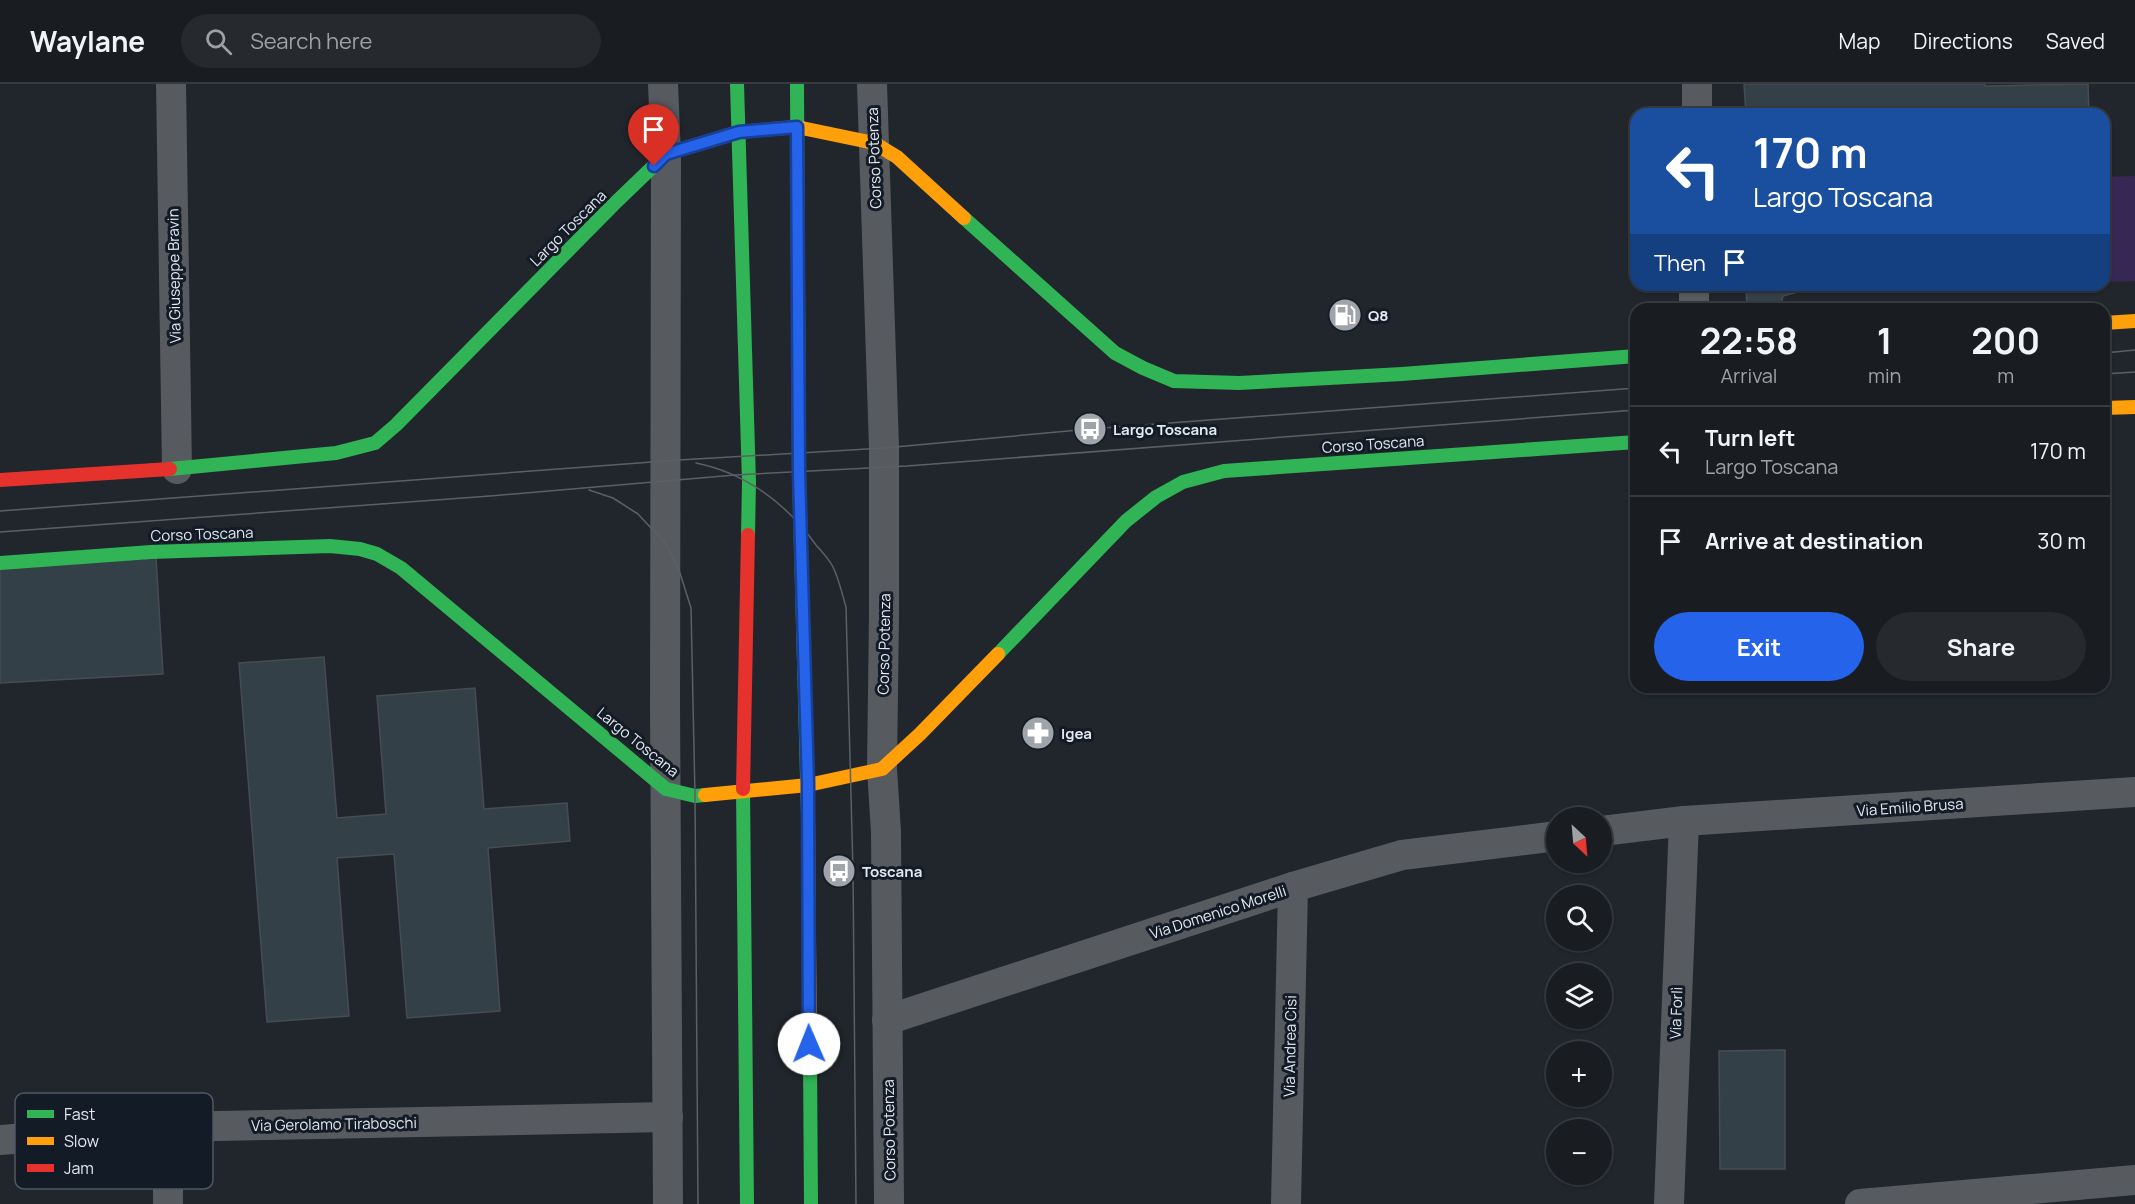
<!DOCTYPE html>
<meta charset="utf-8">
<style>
body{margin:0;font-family:Manrope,sans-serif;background:#26292e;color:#f1f3f6;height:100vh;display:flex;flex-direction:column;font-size:22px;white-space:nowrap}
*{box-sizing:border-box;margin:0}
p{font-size:20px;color:#9fa1a5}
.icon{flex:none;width:33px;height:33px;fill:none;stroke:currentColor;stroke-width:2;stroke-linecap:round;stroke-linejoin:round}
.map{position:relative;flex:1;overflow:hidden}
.details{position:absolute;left:1630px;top:219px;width:480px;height:390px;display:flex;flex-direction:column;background:#191c21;border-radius:18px;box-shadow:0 2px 4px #0004,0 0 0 2px #373a3f}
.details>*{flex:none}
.banner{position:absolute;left:1630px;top:24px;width:480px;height:183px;border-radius:18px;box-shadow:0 2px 4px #0004,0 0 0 2px #373a3f;background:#1a4fa0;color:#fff;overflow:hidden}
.needle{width:39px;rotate:154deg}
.controls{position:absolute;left:1546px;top:723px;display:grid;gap:12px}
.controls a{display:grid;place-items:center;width:66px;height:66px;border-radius:50%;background:#191c21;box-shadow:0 2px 4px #0004,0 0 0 2px #373a3f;font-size:30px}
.pin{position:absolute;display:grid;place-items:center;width:51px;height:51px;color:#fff;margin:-62px -26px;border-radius:50% 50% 50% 0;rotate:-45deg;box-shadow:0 0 6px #0007}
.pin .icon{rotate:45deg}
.me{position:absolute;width:66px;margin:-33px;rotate:359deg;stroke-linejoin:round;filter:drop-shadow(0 0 4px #0008)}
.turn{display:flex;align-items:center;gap:21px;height:126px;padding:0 24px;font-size:27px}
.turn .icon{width:78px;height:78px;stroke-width:2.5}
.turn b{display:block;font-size:42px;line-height:51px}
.then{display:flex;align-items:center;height:57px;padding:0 24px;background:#0003;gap:12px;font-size:22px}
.eta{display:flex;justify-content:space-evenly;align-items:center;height:102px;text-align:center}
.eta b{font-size:36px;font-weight:700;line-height:42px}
.action{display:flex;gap:12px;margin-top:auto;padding:12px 24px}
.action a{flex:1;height:69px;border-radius:36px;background:#2563eb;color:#fff;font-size:24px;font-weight:700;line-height:69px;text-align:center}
.action a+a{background:#26292e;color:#f1f3f6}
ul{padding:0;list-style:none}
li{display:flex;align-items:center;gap:18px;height:90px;padding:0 24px;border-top:2px solid #373a3f}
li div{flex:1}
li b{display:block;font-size:22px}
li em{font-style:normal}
header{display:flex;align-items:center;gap:36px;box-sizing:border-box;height:84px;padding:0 30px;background:#191c21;border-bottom:2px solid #373a3f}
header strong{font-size:28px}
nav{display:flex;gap:33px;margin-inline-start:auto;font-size:21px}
.search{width:420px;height:54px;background:#26292e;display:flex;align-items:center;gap:15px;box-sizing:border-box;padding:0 21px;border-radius:33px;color:#9fa1a5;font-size:22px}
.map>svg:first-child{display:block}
</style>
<header>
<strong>Waylane</strong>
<div class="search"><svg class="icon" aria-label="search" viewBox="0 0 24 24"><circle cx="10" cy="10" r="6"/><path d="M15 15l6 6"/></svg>Search here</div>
<nav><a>Map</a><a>Directions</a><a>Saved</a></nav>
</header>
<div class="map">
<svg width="2135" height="1120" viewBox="0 0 2135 1120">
<rect width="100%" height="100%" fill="#21262c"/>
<polygon fill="#362755" points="2135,92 2135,197 2105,198 2105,93"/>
<g fill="#344047" stroke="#474c51" stroke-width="1.5">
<polygon points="1744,0 1985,0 1985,2 2088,0 2089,30 1746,30"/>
<polygon points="1746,201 1806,201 1805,206 1783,212 1781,220 1747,223"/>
<polygon points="156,473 163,590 0,599 0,482"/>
<polygon points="324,573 337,734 386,730 377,612 475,604 484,725 567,719 570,757 488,764 500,927 407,934 394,770 337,774 349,932 267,938 239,579"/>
<polygon points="1785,966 1785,1085 1720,1085 1719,967"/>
</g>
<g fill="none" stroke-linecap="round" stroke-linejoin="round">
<g stroke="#575b60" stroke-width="30">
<polyline points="171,0 177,385"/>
<polyline points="663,0 666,70 665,623 668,1120"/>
<polyline points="872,0 884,364 884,529 882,685 886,748 889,1120"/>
<polyline points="1697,30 1697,0"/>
<polyline points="1694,225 1694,201"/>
<polyline points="1602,747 1684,737 2135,708"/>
<polyline points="887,936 1293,803 1402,771 1557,752"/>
<polyline points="168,1043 168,1120"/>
<polyline points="0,1056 168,1043 668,1033"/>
<polyline points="1286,1120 1293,803"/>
<polyline points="1669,1120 1684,737"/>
<polyline points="1860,1120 2135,1096"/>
</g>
<g stroke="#30b455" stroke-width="14">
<polyline points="737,0 749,398 748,451"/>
<polyline points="797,0 799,389 808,731"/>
<polyline points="964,134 1115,269 1143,284 1174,297 1239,299 1402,290 1636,272"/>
<polyline points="170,385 336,369 375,359 396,341 613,121 666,70 739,48 773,45"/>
<polyline points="0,479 151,468 330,462 360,465 377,470 401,484 666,705 695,712 705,711"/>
<polyline points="998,570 1126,437 1156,413 1183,398 1224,387 1636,358"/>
<polyline points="743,705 747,1120"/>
<polyline points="810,975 811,1120"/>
</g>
<g stroke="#ff9f0a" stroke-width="14">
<polyline points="773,45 797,43 874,59 897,73 964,134"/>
<polyline points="2104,239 2135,237"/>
<polyline points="2104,324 2135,323"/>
<polyline points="705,711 808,701 882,685 920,650 998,570"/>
<polyline points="808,731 810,975"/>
</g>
<g stroke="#e5322d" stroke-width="14">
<polyline points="0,396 170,385"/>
<polyline points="743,705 748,451"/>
</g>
<g stroke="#5c6064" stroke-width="1.5">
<polyline points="2104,269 2135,266"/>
<polyline points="2104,290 2135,288"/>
<path d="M696,379C746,389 787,420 816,461C822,468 829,475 833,483C839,495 842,510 846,523L853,787L856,1120"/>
<polyline points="589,406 613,414 638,430 665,459 679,486 691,524 695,712 698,1120"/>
<polyline points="0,427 679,376 884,364 1090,345 1636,304"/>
<polyline points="0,448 490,412 735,391 907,382 1636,326"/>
</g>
</g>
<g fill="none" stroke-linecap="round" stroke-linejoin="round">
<defs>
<polyline id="route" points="654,82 666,70 739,48 797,43 799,389 808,700 809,960"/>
</defs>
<use href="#route" stroke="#184099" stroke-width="15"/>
<use href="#route" stroke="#2563eb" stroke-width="10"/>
</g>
<defs>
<symbol id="fuel-disc" viewBox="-11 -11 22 22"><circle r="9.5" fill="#9fa4ab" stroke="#131b26"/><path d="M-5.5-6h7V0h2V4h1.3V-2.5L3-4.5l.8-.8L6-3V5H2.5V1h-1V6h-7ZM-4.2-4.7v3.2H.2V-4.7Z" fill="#fff"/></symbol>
<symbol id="bus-disc" viewBox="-11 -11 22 22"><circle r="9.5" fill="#9fa4ab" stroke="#131b26"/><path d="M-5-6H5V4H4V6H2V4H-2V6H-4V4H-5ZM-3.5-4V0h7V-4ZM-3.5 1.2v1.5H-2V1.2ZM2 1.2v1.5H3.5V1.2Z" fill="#fff"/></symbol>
<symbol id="pharmacy-disc" viewBox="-11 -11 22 22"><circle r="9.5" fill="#9fa4ab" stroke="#131b26"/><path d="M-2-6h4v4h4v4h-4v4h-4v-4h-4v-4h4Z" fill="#fff"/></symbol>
</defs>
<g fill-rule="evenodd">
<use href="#fuel-disc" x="1326" y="212" width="38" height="38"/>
<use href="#bus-disc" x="1071" y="326" width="38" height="38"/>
<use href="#pharmacy-disc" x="1019" y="630" width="38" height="38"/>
<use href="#bus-disc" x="820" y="768" width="38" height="38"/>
</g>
<g text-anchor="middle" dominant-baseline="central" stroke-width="6" stroke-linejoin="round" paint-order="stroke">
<g font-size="15" fill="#e3e8f0" stroke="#131b26">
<text transform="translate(874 74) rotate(-92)">Corso Potenza</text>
<text transform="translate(568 144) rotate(-45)">Largo Toscana</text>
<text transform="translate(174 192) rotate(-91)">Via Giuseppe Bravin</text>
<text transform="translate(1373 360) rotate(-4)">Corso Toscana</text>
<text transform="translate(202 450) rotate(-2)">Corso Toscana</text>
<text transform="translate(884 560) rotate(-89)">Corso Potenza</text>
<text transform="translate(638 658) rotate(39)">Largo Toscana</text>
<text transform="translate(1910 723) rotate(-4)">Via Emilio Brusa</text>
<text transform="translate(1218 828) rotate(-18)">Via Domenico Morelli</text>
<text transform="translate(1676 929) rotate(-88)">Via Forlì</text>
<text transform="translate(1290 962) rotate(-89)">Via Andrea Cisi</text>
<text transform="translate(334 1040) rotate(-1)">Via Gerolamo Tiraboschi</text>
<text transform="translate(889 1046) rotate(-91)">Corso Potenza</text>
</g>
<g font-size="15" font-weight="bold" fill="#e3e8f0" stroke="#131b26" text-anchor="start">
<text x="1368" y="231">Q8</text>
<text x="1113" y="345">Largo Toscana</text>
<text x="1061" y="649">Igea</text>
<text x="862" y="787">Toscana</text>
</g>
</g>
<rect x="15" y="1009" width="198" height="96" rx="9" fill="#131b26" stroke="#515863" stroke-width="1.5"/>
<rect x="27" y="1026" width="27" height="8" fill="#30b455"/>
<rect x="27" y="1053" width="27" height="8" fill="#ff9f0a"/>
<rect x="27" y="1080" width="27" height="8" fill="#e5322d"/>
<g font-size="16" fill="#e3e8f0">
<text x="64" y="1036">Fast</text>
<text x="64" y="1063">Slow</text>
<text x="64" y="1090">Jam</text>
</g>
</svg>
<div class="controls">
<a><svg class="needle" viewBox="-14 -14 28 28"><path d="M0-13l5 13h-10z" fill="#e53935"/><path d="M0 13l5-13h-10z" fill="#9fa1a5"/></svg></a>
<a><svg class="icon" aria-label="search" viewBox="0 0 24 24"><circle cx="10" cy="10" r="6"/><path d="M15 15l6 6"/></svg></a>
<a><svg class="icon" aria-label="layers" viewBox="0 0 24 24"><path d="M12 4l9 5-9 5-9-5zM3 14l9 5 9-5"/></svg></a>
<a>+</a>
<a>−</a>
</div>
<div class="pin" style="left:654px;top:82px;background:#d93025"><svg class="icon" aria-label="arrive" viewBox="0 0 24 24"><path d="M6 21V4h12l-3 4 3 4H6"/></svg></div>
<svg class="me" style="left:809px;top:960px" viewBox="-20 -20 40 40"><circle r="19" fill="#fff"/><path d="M0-13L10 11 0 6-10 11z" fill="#2563eb"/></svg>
<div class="banner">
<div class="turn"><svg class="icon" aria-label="left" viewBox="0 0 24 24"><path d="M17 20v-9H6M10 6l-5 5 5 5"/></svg><div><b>170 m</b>Largo Toscana</div></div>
<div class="then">Then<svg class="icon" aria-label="arrive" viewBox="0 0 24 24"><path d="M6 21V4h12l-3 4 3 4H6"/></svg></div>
</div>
<section class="details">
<div class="eta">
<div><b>22:58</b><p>Arrival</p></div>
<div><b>1</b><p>min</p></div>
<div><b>200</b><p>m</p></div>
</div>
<ul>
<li><svg class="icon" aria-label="left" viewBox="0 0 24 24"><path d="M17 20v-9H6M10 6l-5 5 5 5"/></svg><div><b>Turn left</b><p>Largo Toscana</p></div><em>170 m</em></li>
<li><svg class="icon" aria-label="arrive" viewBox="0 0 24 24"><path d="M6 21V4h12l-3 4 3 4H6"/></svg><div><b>Arrive at destination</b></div><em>30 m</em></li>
</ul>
<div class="action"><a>Exit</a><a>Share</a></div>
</section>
</div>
